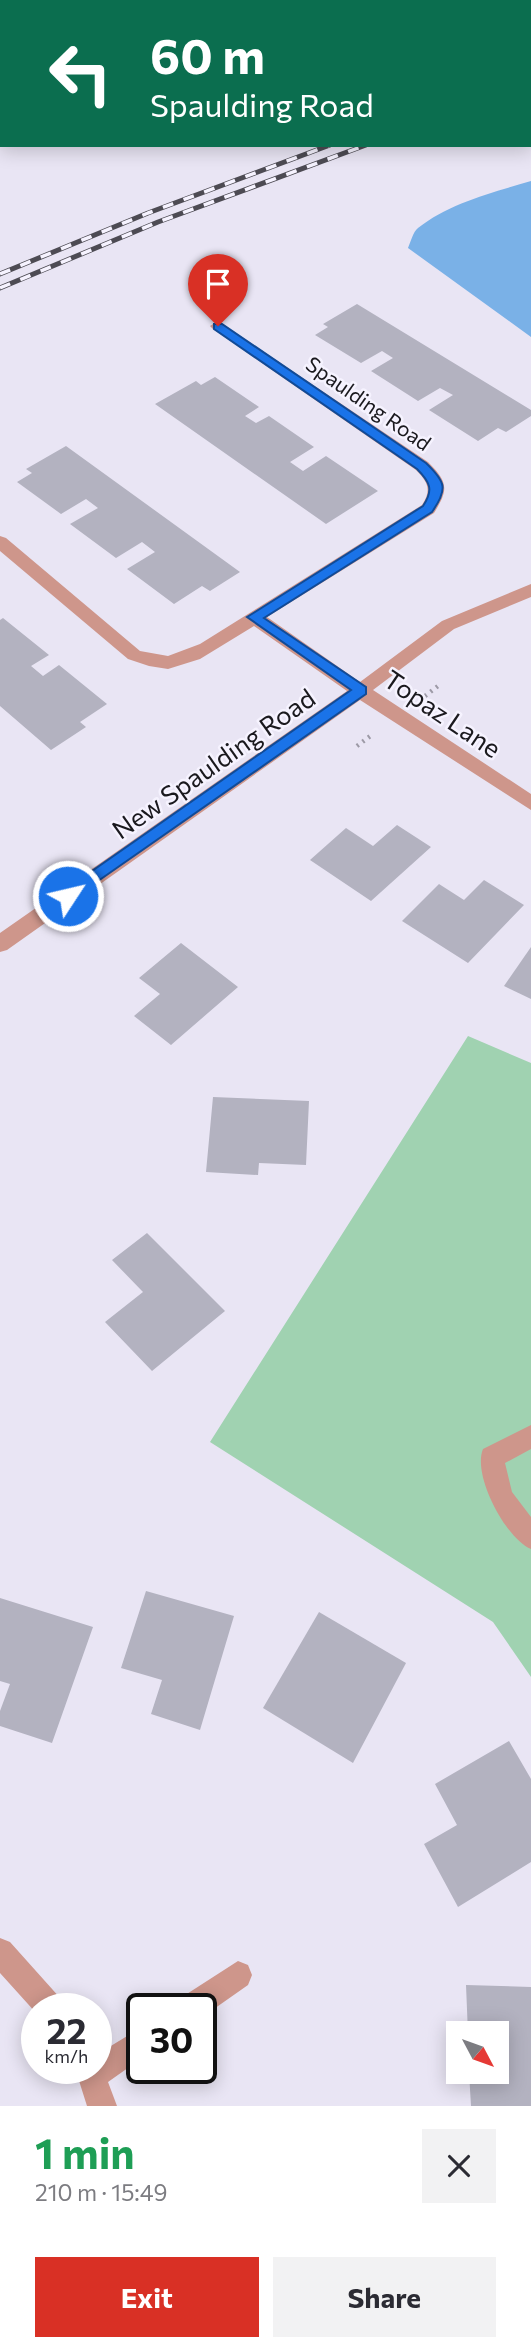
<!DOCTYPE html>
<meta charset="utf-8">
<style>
body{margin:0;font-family:Commissioner,sans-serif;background:#f2f2f3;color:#2b2b33;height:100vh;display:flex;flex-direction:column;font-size:26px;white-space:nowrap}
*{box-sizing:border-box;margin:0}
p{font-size:23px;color:#7c7c81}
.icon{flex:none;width:38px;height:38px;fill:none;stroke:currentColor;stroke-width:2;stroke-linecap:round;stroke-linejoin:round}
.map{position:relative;height:2106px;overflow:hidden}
.sheet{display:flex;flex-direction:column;background:#fff;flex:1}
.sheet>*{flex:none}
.guide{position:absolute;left:0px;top:0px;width:532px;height:147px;box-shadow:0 4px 18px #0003;background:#0b6e4f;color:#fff;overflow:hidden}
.needle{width:46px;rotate:131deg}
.fabs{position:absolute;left:446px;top:2021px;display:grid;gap:14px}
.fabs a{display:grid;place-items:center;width:63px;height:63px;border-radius:0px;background:#fff;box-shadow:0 4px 18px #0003;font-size:35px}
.speed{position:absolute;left:21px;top:1993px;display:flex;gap:14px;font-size:35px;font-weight:700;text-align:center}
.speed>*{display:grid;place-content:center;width:91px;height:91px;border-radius:50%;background:#fff;box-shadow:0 4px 18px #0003;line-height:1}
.speed small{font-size:18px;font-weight:400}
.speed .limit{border:4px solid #111;border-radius:10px;background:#fff;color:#111}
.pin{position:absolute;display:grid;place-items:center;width:60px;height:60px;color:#fff;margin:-72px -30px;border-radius:50% 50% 50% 0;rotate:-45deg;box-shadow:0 0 7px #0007}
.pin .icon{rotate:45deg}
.me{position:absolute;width:77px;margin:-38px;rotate:55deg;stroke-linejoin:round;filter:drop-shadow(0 0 5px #0008)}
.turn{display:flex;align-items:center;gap:24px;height:147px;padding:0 35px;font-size:32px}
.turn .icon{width:91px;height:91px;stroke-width:2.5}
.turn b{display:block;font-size:49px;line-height:60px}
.round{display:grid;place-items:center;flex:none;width:74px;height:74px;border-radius:0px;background:#f2f2f3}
.overview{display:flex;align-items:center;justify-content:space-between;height:119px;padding:0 35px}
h1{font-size:42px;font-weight:700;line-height:52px;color:#1e9e55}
.cta{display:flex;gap:14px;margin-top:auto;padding:14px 35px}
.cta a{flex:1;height:80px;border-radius:0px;background:#d93025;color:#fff;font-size:28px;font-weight:700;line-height:80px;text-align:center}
.cta a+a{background:#f2f2f3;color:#2b2b33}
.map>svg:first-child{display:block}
</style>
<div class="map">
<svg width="531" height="2106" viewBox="0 0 531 2106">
<rect width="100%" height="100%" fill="#e9e5f4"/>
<polygon fill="#a0d2b1" points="468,1036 531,1063 531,1677 493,1622 210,1442"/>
<path fill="#7ab1e7" d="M531,181V337L408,248C411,241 413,232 418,228C449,203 494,192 531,181Z"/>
<g fill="#b3b2c0">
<polygon points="357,304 531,410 531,416 506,432 498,428 478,441 429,410 453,395 440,388 418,401 371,371 393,358 382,351 361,363 315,335 328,327 323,324"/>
<polygon points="215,377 259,407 245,416 256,423 269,416 314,447 290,462 303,471 326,456 378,491 326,524 155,404 196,381 201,385"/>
<polygon points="66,446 240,572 210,591 202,586 174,604 127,569 155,552 142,542 116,558 70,524 98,508 86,499 61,514 17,482 32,473 26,469"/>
<polygon points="3,618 49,655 31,666 43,676 59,665 107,704 80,722 86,727 51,750 0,706 0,620"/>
<polygon points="397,825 431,847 371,901 310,860 346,828 373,846"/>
<polygon points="484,880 524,905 468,963 402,921 439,884 464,900"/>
<polygon points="181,943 238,987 171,1045 134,1016 160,994 139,978"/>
<polygon points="531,947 531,999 504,986"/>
<polygon points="213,1097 309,1101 306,1165 259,1163 258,1175 206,1172"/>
<polygon points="147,1233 225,1311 152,1371 105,1322 143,1292 112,1260"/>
<polygon points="146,1591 234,1616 200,1730 151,1714 162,1680 121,1668"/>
<polygon points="0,1598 93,1627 52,1743 0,1726 0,1711 10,1684 0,1681"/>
<polygon points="319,1612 406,1663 353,1763 263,1708"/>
<polygon points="509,1741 531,1779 531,1862 458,1907 424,1844 457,1825 435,1784"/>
<polygon points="466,1985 531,1987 531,2106 471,2106 469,2072 497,2072 497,2034 468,2034"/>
</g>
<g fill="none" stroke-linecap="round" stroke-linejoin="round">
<g stroke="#9d9aa6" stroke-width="4.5" stroke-dasharray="2 5" stroke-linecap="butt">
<polyline points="425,696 438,686"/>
<polyline points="357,746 373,734"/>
</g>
<g fill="#ce968b" fill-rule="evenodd">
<polygon points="531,9 531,18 530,18 530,9"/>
<path d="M531,1425V1449L505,1463L512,1492L531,1517V1549C506,1539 472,1475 483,1449Z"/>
</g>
<g fill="#ce968b" fill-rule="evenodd">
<path d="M218,321L428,462C448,482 449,489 434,513L267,617L360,682L442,621L531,584V597L454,629L373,690L531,794V810L360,700L7,950L0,952V933L347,691L254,626L200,659L168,669L149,666L128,659L0,551V536L6,538L140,651L168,656L200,644L422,505C432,490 428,482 416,470L213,329L210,326Z"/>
<polygon points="0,1938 10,1942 61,1999 65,2009 37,2009 37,2014 0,1973"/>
<polygon points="238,1961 248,1965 252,1975 248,1985 201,2018 201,2009 175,2009 179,1999"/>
<polygon points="142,2027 142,2058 108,2082 117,2106 87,2106 75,2068 96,2068 96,2055"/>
</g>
<defs>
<g id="rail">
<polyline points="0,274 148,213 330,145"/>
<polyline points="0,288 158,222 366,145"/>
</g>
</defs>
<use href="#rail" stroke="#4d4b53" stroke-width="5"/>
<use href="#rail" stroke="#f6f3ff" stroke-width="3.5" stroke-dasharray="11" stroke-linecap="butt"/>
</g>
<path fill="#1a73e8" stroke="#114b97" stroke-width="2" d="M214,324H222L426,463C446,482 448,489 432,512L264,618L366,687V694L68,902L62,900L60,896L62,892L351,690L247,617L423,506C434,490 430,482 417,469L214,329Z"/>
<g text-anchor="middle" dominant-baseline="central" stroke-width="5" stroke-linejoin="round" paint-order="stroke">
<g font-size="21" fill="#1a191e" stroke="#f6f3ff">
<text transform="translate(369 403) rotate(35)">Spaulding Road</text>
</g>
<g font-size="26" fill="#1a191e" stroke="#f6f3ff">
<text transform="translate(443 713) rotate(34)">Topaz Lane</text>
<text transform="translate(213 763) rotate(-35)">New Spaulding Road</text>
</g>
</g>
</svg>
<div class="fabs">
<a><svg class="needle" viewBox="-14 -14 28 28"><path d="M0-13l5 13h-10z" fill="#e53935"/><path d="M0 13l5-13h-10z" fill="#7c7c81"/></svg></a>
</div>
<div class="speed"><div>22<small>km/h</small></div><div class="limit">30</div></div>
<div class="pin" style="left:218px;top:326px;background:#d93025"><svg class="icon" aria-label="arrive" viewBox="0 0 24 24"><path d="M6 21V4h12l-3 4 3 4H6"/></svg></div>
<svg class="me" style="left:68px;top:896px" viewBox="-20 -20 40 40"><circle r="17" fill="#1a73e8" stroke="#fff" stroke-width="3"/><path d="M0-11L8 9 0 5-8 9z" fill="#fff"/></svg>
<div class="guide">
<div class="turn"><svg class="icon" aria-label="left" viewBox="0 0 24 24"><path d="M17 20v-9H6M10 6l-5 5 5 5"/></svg><div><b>60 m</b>Spaulding Road</div></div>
</div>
</div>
<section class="sheet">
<div class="overview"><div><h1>1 min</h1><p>210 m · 15:49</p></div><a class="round"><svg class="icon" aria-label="close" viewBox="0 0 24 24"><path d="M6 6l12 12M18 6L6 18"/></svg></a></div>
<div class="cta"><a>Exit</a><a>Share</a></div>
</section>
